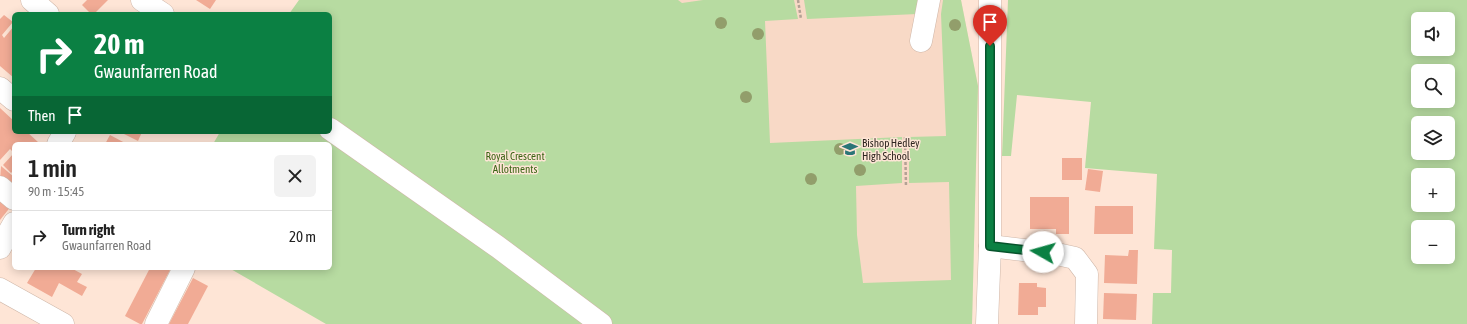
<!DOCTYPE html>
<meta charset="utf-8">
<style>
body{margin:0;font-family:"Asap Condensed",sans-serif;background:#f2f2f2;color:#222;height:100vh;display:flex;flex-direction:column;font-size:15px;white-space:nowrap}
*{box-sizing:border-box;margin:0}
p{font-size:13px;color:#767676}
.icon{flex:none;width:22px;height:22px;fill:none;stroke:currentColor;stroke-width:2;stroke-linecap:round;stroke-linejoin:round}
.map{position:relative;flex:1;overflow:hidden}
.panel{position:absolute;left:12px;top:142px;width:320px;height:128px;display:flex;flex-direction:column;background:#fff;border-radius:6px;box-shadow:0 2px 10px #0003}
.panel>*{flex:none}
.hud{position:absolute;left:12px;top:12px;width:320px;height:122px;border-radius:6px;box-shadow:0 2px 10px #0003;background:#0b8043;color:#fff;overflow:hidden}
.fabs{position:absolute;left:1411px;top:12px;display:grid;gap:8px}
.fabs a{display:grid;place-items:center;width:44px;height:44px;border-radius:6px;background:#fff;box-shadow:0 2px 10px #0003;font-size:20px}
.pin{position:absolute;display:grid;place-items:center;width:34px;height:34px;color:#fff;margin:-41px -17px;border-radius:50% 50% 50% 0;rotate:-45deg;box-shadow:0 0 4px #0007}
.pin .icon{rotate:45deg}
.me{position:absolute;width:44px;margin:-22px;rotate:277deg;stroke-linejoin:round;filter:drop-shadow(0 0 3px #0008)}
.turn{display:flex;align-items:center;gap:14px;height:84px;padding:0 16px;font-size:18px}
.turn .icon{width:52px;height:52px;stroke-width:2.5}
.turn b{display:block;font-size:28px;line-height:34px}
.then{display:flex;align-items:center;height:38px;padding:0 16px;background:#0003;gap:8px;font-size:15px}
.round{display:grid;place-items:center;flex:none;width:42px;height:42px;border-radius:6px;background:#f2f2f2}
.summary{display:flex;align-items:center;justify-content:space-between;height:68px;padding:0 16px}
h1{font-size:24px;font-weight:600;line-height:30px}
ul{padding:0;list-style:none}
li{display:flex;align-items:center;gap:12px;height:52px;padding:0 16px;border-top:1px solid #e0e0e0}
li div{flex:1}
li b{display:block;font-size:15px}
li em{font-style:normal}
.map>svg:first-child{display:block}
</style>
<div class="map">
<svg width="1467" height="324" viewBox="0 0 1467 324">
<rect width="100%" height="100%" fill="#fee5d6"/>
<polygon fill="#f8d9c6" points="605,0 961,0 978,86 972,324 866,324"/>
<g fill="#b7dba1" fill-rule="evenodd">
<polygon points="299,0 678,0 682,3 703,0 794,0 798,19 765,21 770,143 902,137 902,183 856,186 857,235 863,283 951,280 949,182 909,183 909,137 946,136 941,14 943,0 961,0 978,86 972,324 326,324 229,268 330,268 330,144 213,144 220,132 330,132 330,14 289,14"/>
<polygon points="804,0 921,0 917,14 807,19"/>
<path d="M1008,0H1467V324H1152L1153,293H1171L1172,250L1154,249L1157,174L1085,168L1091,102L1017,95L1011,156H1002ZM1418,19H1448V49H1418ZM1418,71H1448V101H1418ZM1418,123H1448V153H1418ZM1418,175H1448V205H1418ZM1418,227H1448V257H1418Z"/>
</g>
<g fill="#f1ab95">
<polygon points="87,0 108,0 94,14 91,14 82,5"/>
<polygon points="196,0 216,0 210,9"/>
<polygon points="4,15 13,22 2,35 4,38 14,26 14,78 0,66 0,19"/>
<polygon points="0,108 14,121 14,132 27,132 38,142 37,144 14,144 14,153 10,149 0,160"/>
<polygon points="120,132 142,132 138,141"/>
<polygon points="110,135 127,144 105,144"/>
<polygon points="14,153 14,170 11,173 3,165"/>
<rect x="1062" y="158" width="20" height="22"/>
<polygon points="1,166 14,177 14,191 0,180"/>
<polygon points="1088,169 1103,171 1100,192 1085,190"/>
<polygon points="0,196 12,205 0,220"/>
<polygon points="1030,197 1069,197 1069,234 1056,234 1056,229 1030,229"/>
<polygon points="1095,206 1133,206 1133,234 1094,234"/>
<polygon points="1129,250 1138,250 1137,284 1104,283 1105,255 1128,256"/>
<polygon points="36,268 71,268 82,274 77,282 87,287 82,296 59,283 52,297 27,283"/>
<polygon points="150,268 171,268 142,324 140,324 125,316"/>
<polygon points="193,278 208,286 188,324 169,324"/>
<polygon points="1019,283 1037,283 1037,287 1046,288 1046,307 1038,307 1038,315 1018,315"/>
<polygon points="1104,293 1137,294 1136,320 1103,319"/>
</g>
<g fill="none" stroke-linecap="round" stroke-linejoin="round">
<defs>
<g id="minor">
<polyline points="32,0 48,14"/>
<polyline points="142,0 163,14"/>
<polyline points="921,41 929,0"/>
<polyline points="0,88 14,100"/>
<polyline points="330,129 498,247 601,324"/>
<polyline points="58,144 65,132"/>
<polyline points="0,187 14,199"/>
<polyline points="990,246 1057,254 1075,258 1087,274 1086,324"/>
<polyline points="0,248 14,223"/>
<polyline points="0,289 63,324"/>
<polyline points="156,324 184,268"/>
<polyline points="987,324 990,246 990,0"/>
</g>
</defs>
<use href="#minor" stroke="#cfb7a9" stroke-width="23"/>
<g stroke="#b4a195" stroke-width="2.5" stroke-dasharray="3 2" stroke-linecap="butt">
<polyline points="798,0 801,19"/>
<polyline points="905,137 906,187"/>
</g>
<use href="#minor" stroke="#fff" stroke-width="22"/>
</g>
<g fill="#929e6b">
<circle cx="721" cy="23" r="6"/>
<circle cx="955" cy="25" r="6"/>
<circle cx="758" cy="34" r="6"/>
<circle cx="746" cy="97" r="6"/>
<circle cx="840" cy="149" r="6"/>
<circle cx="860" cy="170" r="6"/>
<circle cx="811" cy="179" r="6"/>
</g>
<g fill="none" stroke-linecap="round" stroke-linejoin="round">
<defs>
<polyline id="route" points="990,46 990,246 1043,252"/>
</defs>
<use href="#route" stroke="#07532c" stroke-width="10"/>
<use href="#route" stroke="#0b8043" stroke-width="7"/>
</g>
<defs>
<symbol id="school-bare" viewBox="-9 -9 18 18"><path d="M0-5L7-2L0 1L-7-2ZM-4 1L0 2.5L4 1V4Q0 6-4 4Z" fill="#2b7577" stroke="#fee5d6" stroke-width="2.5" paint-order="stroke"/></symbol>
</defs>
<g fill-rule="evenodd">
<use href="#school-bare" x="839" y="138" width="22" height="22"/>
</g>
<g text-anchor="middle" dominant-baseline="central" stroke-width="3" stroke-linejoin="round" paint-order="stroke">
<g font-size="11" fill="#2e2520" stroke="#fee5d6" text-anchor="start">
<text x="862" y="143">Bishop Hedley<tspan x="862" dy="13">High School</tspan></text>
</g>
<g font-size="11" fill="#3a6414" stroke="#fee5d6">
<text x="515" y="156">Royal Crescent<tspan x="515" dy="13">Allotments</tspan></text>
</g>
</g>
</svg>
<div class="fabs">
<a><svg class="icon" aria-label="sound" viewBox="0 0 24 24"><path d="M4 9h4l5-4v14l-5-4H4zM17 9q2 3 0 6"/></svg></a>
<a><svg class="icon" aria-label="search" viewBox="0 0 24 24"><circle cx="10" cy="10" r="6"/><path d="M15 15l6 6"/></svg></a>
<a><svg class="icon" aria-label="layers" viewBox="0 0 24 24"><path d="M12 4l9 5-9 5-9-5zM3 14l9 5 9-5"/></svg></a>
<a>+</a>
<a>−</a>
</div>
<div class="pin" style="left:990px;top:46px;background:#d93025"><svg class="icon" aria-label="arrive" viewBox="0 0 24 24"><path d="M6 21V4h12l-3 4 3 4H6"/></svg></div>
<svg class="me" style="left:1043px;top:252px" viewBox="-20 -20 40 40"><circle r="19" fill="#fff"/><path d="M0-13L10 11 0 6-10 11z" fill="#0b8043"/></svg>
<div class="hud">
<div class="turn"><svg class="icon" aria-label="right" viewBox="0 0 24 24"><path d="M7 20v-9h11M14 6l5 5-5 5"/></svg><div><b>20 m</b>Gwaunfarren Road</div></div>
<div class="then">Then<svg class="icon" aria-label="arrive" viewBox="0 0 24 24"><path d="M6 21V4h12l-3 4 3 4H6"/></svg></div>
</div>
<section class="panel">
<div class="summary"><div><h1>1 min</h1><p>90 m · 15:45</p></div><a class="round"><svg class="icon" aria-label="close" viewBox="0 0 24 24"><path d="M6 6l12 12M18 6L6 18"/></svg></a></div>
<ul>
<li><svg class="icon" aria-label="right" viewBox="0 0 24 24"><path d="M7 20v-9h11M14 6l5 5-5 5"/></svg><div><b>Turn right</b><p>Gwaunfarren Road</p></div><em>20 m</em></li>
</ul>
</section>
</div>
